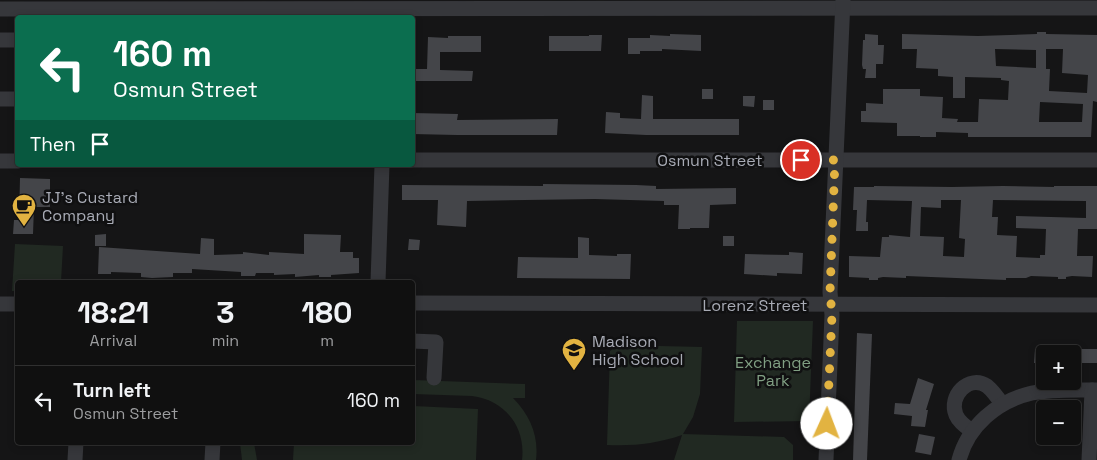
<!DOCTYPE html>
<meta charset="utf-8">
<style>
body{margin:0;font-family:"Space Grotesk",sans-serif;background:#191919;color:#f1f3f6;height:100vh;display:flex;flex-direction:column;font-size:19px;white-space:nowrap}
*{box-sizing:border-box;margin:0}
p{font-size:16px;color:#9c9d9f}
.icon{flex:none;width:28px;height:28px;fill:none;stroke:currentColor;stroke-width:2;stroke-linecap:round;stroke-linejoin:round}
.map{position:relative;flex:1;overflow:hidden}
.sheet{position:absolute;left:15px;top:280px;width:400px;height:165px;display:flex;flex-direction:column;background:#101010;border-radius:5px;box-shadow:0 2px 8px #0003,0 0 0 1px #303030}
.sheet>*{flex:none}
.banner{position:absolute;left:15px;top:15px;width:400px;height:152px;border-radius:5px;box-shadow:0 2px 8px #0003,0 0 0 1px #303030;background:#0b6e4f;color:#fff;overflow:hidden}
.buttons{position:absolute;left:1036px;top:345px;display:grid;gap:10px}
.buttons a{display:grid;place-items:center;width:45px;height:45px;border-radius:5px;background:#101010;box-shadow:0 2px 8px #0003,0 0 0 1px #303030;font-size:25px}
.pin{position:absolute;display:grid;place-items:center;width:42px;height:42px;color:#fff;margin:-21px;border:2px solid #fff;border-radius:50%;box-shadow:0 1px 5px #0007}
.me{position:absolute;width:55px;margin:-28px;rotate:2deg;stroke-linejoin:round;filter:drop-shadow(0 0 4px #0008)}
.turn{display:flex;align-items:center;gap:18px;height:105px;padding:0 15px;font-size:22px}
.turn .icon{width:65px;height:65px;stroke-width:2.5}
.turn b{display:block;font-size:35px;line-height:42px}
.then{display:flex;align-items:center;height:48px;padding:0 15px;background:#0003;gap:10px;font-size:19px}
.eta{display:flex;justify-content:space-evenly;align-items:center;height:85px;text-align:center}
.eta b{font-size:30px;font-weight:700;line-height:35px}
ul{padding:0;list-style:none}
li{display:flex;align-items:center;gap:15px;height:70px;padding:0 15px;border-top:1px solid #303030}
li div{flex:1}
li b{display:block;font-size:19px}
li em{font-style:normal}
.map>svg:first-child{display:block}
</style>
<div class="map">
<svg width="1097" height="460" viewBox="0 0 1097 460">
<rect width="100%" height="100%" fill="#151516"/>
<g fill="#212922">
<polygon points="15,244 63,246 61,282 18,282 17,291 12,291"/>
<polygon points="737,321 813,321 809,421 734,422"/>
<path d="M618,345L702,347L700,394L693,417L683,434L784,437L793,445V460H674L682,435C655,444 635,446 607,445L610,351Z"/>
<path d="M413,380L525,384V398H513C530,415 539,436 536,460H522C526,427 505,400 472,396L413,394Z"/>
<polygon points="413,406 478,409 476,460 293,460 294,443 412,442"/>
<polygon points="240,443 254,443 257,460 242,460"/>
</g>
<g fill="#444549" fill-rule="evenodd">
<path d="M1037,32H1046V34L1097,35V102L1093,101L1091,137H968V133L936,132V137H920V136H897V123L861,122V111H866V103L883,104V89H920V96L943,97L942,118L958,119L957,122H978L979,99L1008,100L1009,81L1001,80V78L965,77V98H953V77L938,76V69L916,68L917,49H902V34L978,36L1037,34ZM995,49L1036,50V68L996,66ZM1046,49H1063L1062,73L1088,75L1087,93L1049,91L1050,69H1046ZM1040,102L1083,104L1082,122H1039Z"/>
<polygon points="670,34 701,35 701,51 662,49 662,51 640,51 640,54 628,54 628,38 650,38 650,35 670,36"/>
<polygon points="865,34 878,35 878,45 884,45 883,64 876,64 876,78 865,78 866,69 863,69 862,65 863,40 865,40"/>
<polygon points="589,35 602,35 601,51 549,51 549,36 589,36"/>
<polygon points="448,36 481,36 481,52 440,52 440,70 473,71 472,81 412,81 412,69 427,69 428,37 448,38"/>
<rect x="702" y="89" width="11" height="10"/>
<polygon points="642,95 653,96 653,119 739,119 739,135 646,135 605,133 606,112 620,113 620,118 641,119"/>
<polygon points="743,96 755,96 754,107 743,106"/>
<rect x="763" y="100" width="11" height="10"/>
<polygon points="412,113 458,114 457,120 558,119 557,135 457,135 412,134"/>
<polygon points="20,178 50,179 50,207 34,207 33,234 13,234 14,220 19,220"/>
<polygon points="543,184 636,185 656,186 656,189 736,188 736,204 710,205 709,228 690,228 690,229 678,229 679,205 664,205 664,201 595,199 467,201 466,227 437,225 438,200 402,200 402,185 543,186"/>
<path d="M874,186L952,187L1003,186L1054,187V186H1097V229H1078L1077,256H1093L1092,277L1072,276L1066,277V279H1058V277L1031,276L1026,278H1006V280L906,276V278L883,277L878,278V280H869V278L849,277V256L880,257L882,237H889V235L910,237L912,201L867,200L866,222H868V231H856L857,210H853L854,187H874ZM941,200H961L959,238L965,239L964,257L943,256L944,237L920,236L921,207L941,208ZM993,200L1086,201V218L1016,216V228L1046,229L1045,255H1040V258L1016,257L1017,236L997,235L998,217H992Z"/>
<polygon points="106,234 106,246 95,246 95,235"/>
<polygon points="304,234 341,235 340,252 353,252 353,258 359,258 359,273 331,275 331,277 319,277 319,275 295,277 295,274 274,275 274,273 256,273 255,276 241,276 241,272 192,269 192,273 173,273 173,277 152,278 141,277 141,273 111,272 111,274 98,274 99,247 200,254 201,238 214,239 214,255 243,254 243,252 269,255 269,252 304,254"/>
<rect x="723" y="236" width="11" height="10"/>
<polygon points="578,237 589,238 589,255 617,256 617,254 631,254 630,279 517,278 518,257 578,258"/>
<polygon points="409,239 420,240 419,250 408,250"/>
<polygon points="789,252 803,253 802,274 777,273 777,276 744,274 745,254 789,255"/>
<polygon points="857,333 872,334 867,460 853,460"/>
<polygon points="1035,349 1045,349 1045,363 1034,363"/>
<rect x="1072" y="349" width="25" height="14"/>
<polygon points="918,378 934,384 926,410 928,410 925,427 911,426 912,416 894,414 895,403 910,404"/>
<polygon points="919,434 935,437 931,455 915,452"/>
</g>
<g fill="none" stroke-linecap="round" stroke-linejoin="round">
<g stroke="#36373b" stroke-width="15">
<polyline points="0,9 1097,8"/>
<polyline points="0,40 18,40"/>
<polyline points="0,99 18,99"/>
<polyline points="412,160 1097,160"/>
<polyline points="0,161 18,161"/>
<polyline points="378,282 382,165"/>
<polyline points="412,303 1097,305"/>
<polyline points="0,304 18,304"/>
<polyline points="412,341 436,342 434,378"/>
<path d="M972,431C966,427 959,422 956,415C948,396 969,374 987,386C993,391 998,398 1002,404"/>
<polyline points="75,460 76,442"/>
<polyline points="212,460 213,442"/>
<polyline points="826,460 832,315 830,292 843,0"/>
<path d="M959,460C968,426 997,401 1032,393C1052,389 1076,390 1097,390"/>
<polyline points="1089,460 1092,390"/>
</g>
</g>
<g fill="none" stroke-linecap="round" stroke-linejoin="round">
<polyline stroke="#e2b341" stroke-width="9" stroke-dasharray="0 16.2" points="801,160 835,160 830,292 832,315 827,424"/>
</g>
<defs>
<symbol id="cafe-pin" viewBox="-11 -11 22 30"><path d="M0 17L-7.5 6A9.5 9.5 0 1 1 7.5 6Z" fill="#e2b341" stroke="#101011"/><path d="M-5.5-4.5H6V0H3Q3 3.5 0 3.5H-2.5Q-5.5 3.5-5.5 0ZM3-3.2v2h1.7v-2ZM-6 4.5H4V6H-6Z" fill="#111"/></symbol>
<symbol id="school-pin" viewBox="-11 -11 22 30"><path d="M0 17L-7.5 6A9.5 9.5 0 1 1 7.5 6Z" fill="#e2b341" stroke="#101011"/><path d="M0-5L7-2L0 1L-7-2ZM-4 1L0 2.5L4 1V4Q0 6-4 4Z" fill="#111"/></symbol>
</defs>
<g fill-rule="evenodd">
<use href="#cafe-pin" x="10" y="192" width="28" height="38"/>
<use href="#school-pin" x="560" y="336" width="28" height="38"/>
</g>
<g text-anchor="middle" dominant-baseline="central" stroke-width="5" stroke-linejoin="round" paint-order="stroke">
<g font-size="16" fill="#a8abb5" stroke="#101011">
<text x="710" y="160">Osmun Street</text>
<text x="755" y="305">Lorenz Street</text>
</g>
<g font-size="16" fill="#a8abb5" stroke="#101011" text-anchor="start">
<text x="42" y="197">JJ's Custard<tspan x="42" dy="18">Company</tspan></text>
<text x="592" y="341">Madison<tspan x="592" dy="18">High School</tspan></text>
</g>
<g font-size="16" fill="#809f83" stroke="#101011">
<text x="773" y="362">Exchange<tspan x="773" dy="18">Park</tspan></text>
</g>
</g>
</svg>
<div class="buttons">
<a>+</a>
<a>−</a>
</div>
<div class="pin" style="left:801px;top:160px;background:#d93025"><svg class="icon" aria-label="arrive" viewBox="0 0 24 24"><path d="M6 21V4h12l-3 4 3 4H6"/></svg></div>
<svg class="me" style="left:827px;top:424px" viewBox="-20 -20 40 40"><circle r="19" fill="#fff"/><path d="M0-13L10 11 0 6-10 11z" fill="#e2b341"/></svg>
<div class="banner">
<div class="turn"><svg class="icon" aria-label="left" viewBox="0 0 24 24"><path d="M17 20v-9H6M10 6l-5 5 5 5"/></svg><div><b>160 m</b>Osmun Street</div></div>
<div class="then">Then<svg class="icon" aria-label="arrive" viewBox="0 0 24 24"><path d="M6 21V4h12l-3 4 3 4H6"/></svg></div>
</div>
<section class="sheet">
<div class="eta">
<div><b>18:21</b><p>Arrival</p></div>
<div><b>3</b><p>min</p></div>
<div><b>180</b><p>m</p></div>
</div>
<ul>
<li><svg class="icon" aria-label="left" viewBox="0 0 24 24"><path d="M17 20v-9H6M10 6l-5 5 5 5"/></svg><div><b>Turn left</b><p>Osmun Street</p></div><em>160 m</em></li>
</ul>
</section>
</div>
